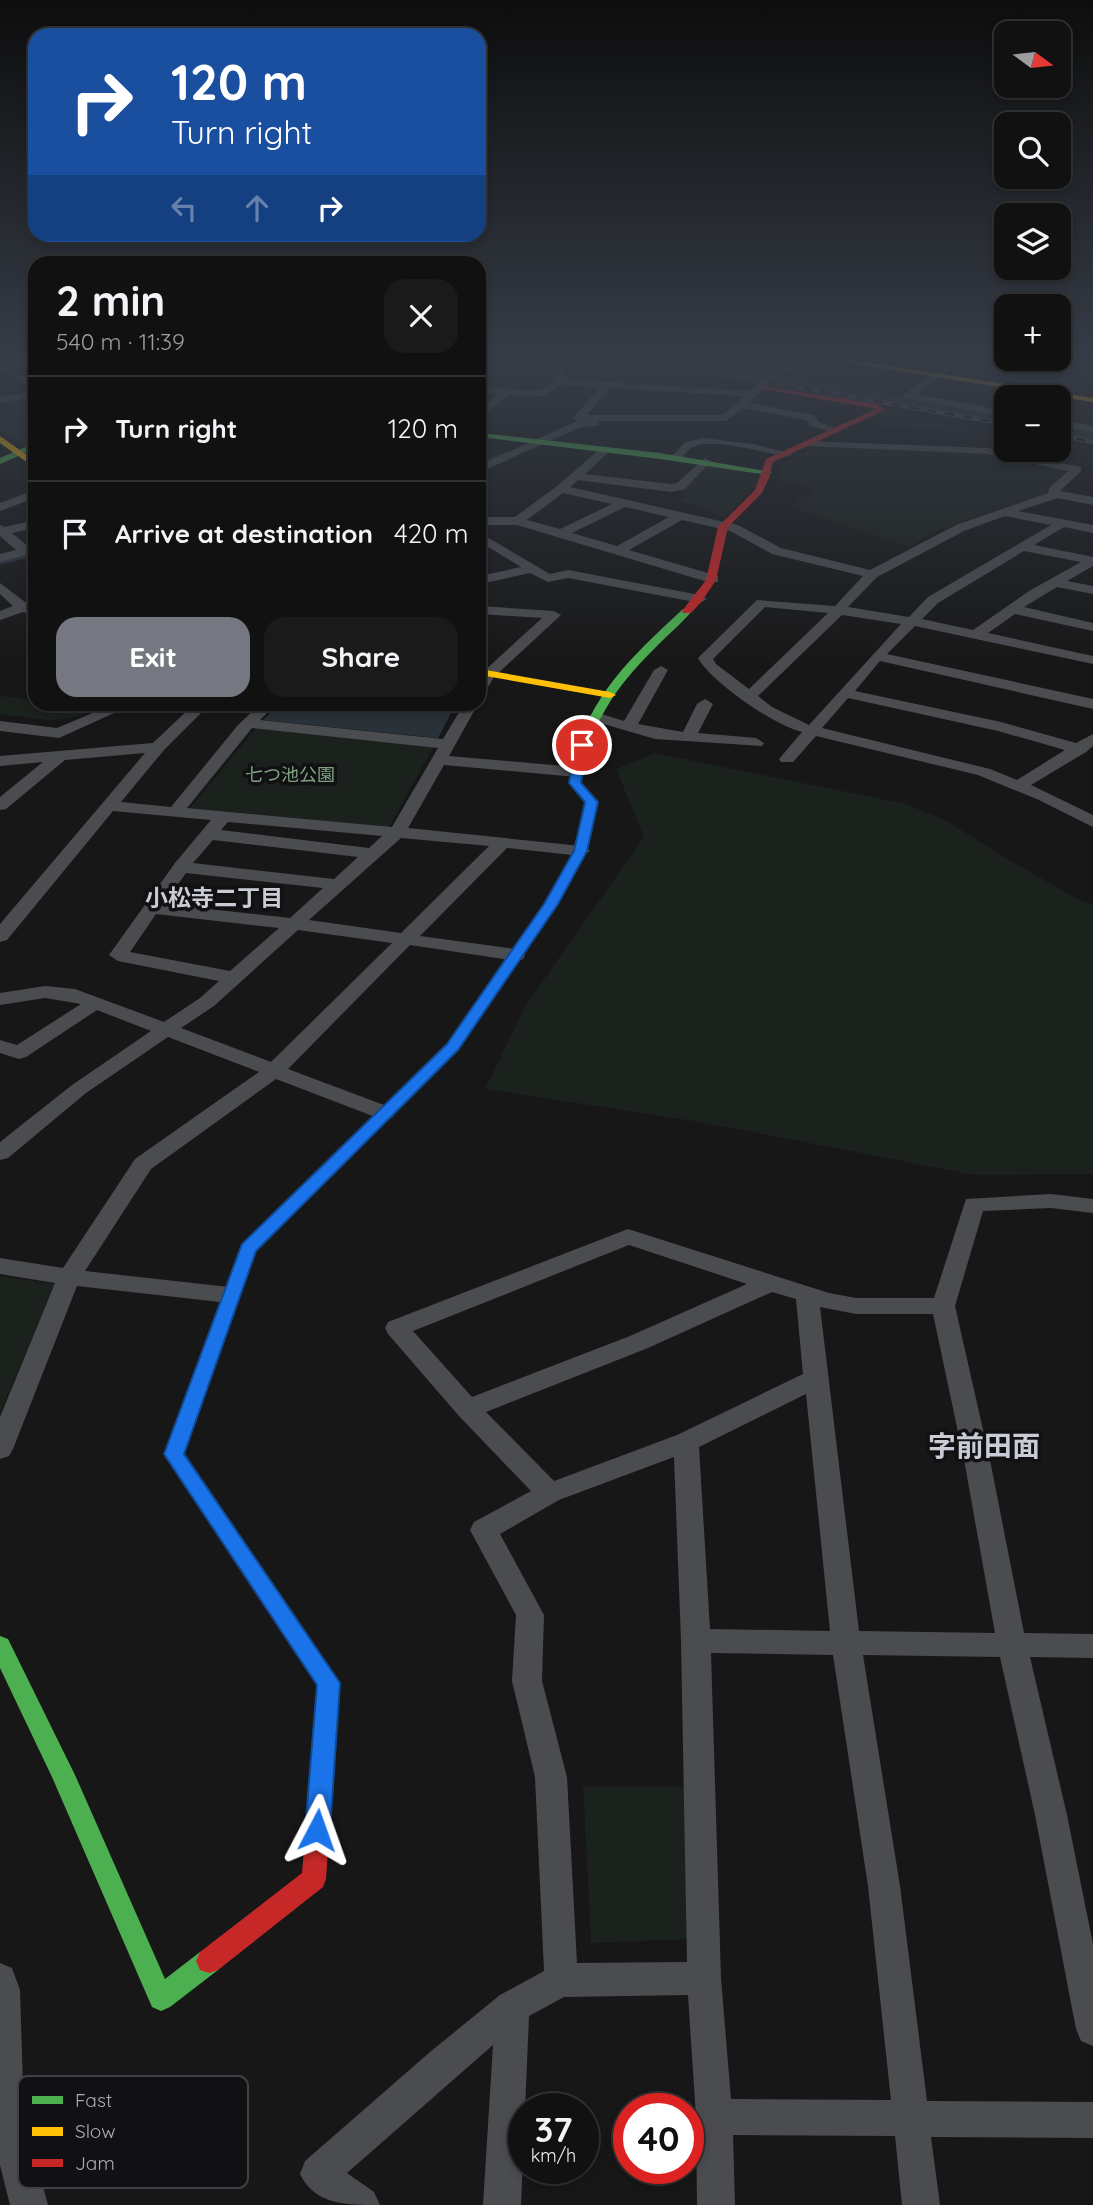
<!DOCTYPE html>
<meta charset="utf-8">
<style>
body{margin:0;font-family:Quicksand,"Noto Sans JP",sans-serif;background:#1a1a1a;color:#f1f3f6;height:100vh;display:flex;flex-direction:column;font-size:26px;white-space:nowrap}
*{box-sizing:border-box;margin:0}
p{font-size:23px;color:#9c9d9f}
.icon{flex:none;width:38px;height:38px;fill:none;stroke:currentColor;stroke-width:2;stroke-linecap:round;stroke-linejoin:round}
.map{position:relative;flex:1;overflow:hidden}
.details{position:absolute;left:28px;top:256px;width:458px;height:455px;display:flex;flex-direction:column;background:#111;border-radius:21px;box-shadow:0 4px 10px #0003,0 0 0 2px #303131}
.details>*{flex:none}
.guide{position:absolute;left:28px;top:28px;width:458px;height:214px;border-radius:21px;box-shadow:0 4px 10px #0003,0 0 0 2px #303131;background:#1a4fa0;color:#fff;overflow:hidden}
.needle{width:46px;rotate:105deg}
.buttons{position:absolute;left:994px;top:21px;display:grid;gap:14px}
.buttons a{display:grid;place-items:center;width:77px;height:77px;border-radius:14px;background:#111;box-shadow:0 4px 10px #0003,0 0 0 2px #303131;font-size:35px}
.speed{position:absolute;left:508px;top:2093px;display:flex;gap:14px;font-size:35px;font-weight:700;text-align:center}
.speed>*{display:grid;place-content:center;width:91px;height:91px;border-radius:50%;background:#111;box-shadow:0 4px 10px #0003,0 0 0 2px #303131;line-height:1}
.speed small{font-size:18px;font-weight:400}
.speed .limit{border:10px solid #d22;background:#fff;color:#111}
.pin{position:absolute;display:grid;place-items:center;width:60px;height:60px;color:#fff;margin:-30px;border:4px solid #fff;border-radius:50%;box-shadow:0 2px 7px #0007}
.me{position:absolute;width:77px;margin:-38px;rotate:4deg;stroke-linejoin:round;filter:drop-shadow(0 0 5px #0008)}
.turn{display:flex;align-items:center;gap:24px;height:147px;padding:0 28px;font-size:32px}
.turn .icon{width:91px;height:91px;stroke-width:2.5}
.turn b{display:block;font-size:49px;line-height:60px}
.lanes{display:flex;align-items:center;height:66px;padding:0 28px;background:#0003;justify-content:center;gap:35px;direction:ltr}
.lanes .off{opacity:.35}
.round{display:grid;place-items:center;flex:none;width:74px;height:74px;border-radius:21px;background:#1a1a1a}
.overview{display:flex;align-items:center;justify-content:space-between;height:119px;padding:0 28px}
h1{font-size:42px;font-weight:700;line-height:52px}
.primary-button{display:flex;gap:14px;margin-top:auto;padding:14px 28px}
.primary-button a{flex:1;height:80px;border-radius:21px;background:#757880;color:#fff;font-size:28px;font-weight:700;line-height:80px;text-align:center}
.primary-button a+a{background:#1a1a1a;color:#f1f3f6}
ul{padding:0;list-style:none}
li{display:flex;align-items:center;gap:21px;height:105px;padding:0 28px;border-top:2px solid #303131}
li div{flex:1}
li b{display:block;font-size:26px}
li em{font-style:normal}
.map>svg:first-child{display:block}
</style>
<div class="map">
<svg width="1093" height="2205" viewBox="0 0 1093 2205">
<rect width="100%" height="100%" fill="#171717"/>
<polygon fill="#212124" points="35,396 35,442 26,446 0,431 0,403"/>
<g fill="#1b211c">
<polygon points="898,411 943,419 939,423 970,429 969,432 874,425 867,421 887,412"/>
<polygon points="816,447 971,452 1067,470 1046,490 1045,494 936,531 909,547 790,507 813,490 781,480 781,464 796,455"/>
<polygon points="706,465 756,474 761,476 756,486 725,518 692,504 679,502 686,493 679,492"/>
<path d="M0,696L35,700V704H95L90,707L91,711C51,727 40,718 0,714Z"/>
<polygon points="257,727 434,746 389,827 190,808"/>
<polygon points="655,753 906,804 947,821 1006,858 1083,902 1093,904 1093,1174 975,1175 700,1122 485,1089 526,1005 644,837 616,769"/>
<polygon points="0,1276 55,1284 0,1413"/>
<polygon points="583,1787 687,1787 688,1939 591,1943"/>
</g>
<polygon fill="#2a3239" points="281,704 446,704 455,705 438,738 263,720"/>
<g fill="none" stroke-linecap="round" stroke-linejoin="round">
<g stroke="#2a3239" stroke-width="3.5">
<polyline points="480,360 497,364"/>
<polyline points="480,464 508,453"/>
<polyline points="5,561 35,555"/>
</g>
<polyline stroke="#2a3239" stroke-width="4.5" points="0,562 14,559"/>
<g fill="#2a3239" fill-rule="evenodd">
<polygon points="497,358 520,362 734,367 1006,414 1006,426 734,379 520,374 491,368 488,364 491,360"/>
<polygon points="1059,424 1093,430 1093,442 1059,436"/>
</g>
<g fill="#4b4c50" fill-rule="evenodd">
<path d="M552,357H562L565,379L750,391C770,373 791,357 818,357L779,376L749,403L814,415L819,422L841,430L835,433L811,426L806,420L743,408L726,421H596L599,424L598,426L581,427L480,472V465L577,421L573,418L599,388L562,385L543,396L509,395L480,417V409L498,394L480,392V386L533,391L540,390L555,381ZM610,388L744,396L723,415H587Z"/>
<polygon points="956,357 968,357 917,394 1006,411 1006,417 904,398 904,394"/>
<polygon points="1059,357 1070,357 1058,366 1024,359 1056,360"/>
<polygon points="0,363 35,382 35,389 0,370"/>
<polygon points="35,391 35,397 0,403 0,397"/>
<polygon points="1059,420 1093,426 1093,432 1059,426"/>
<path d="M704,438L753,444L793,454L787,457C765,453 712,437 693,447C688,450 684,455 681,459L671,457L685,442Z"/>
<path d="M807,441L987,448L1081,467V471L1060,491L1093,497V505L1058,498L1018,511L1093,525V533L1064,527L1034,545L1093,557V566L1067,581L1093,586V594L1057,587L1024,607L1093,623V631L1015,614L988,633L1093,656V664L915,626L887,654L1093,699V709L880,661L855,691L1001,722L1076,743L1093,734V746L1086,752L1031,785L1093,815V827L1039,800L978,775L816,736L793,762H781L779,759L802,732C775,726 711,682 698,658L757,600L835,606L863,576L772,554L730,531L682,520L629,550L718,576V582H708L517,525H480V517H515L557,486L600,449L610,451L585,474L671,484L677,483L705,458L711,461L709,463L685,489L671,492L578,480L570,487L738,525L781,548L870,570L956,525L1048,493L1049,488L1068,471L987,454L803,446V442ZM563,493L612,504L560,529L527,520ZM625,507L669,517L617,546L572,533ZM1005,516L1051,525L928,597L909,617L848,607L877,577L964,531ZM1024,551L1081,562L1029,591L973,630L922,619L938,603ZM765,607L828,613L749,689L716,664L713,659ZM842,615L901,624L809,725L772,707L758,696ZM848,698L998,731L1065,750L1017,780L990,769L822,728Z"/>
<polygon points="35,490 35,498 0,511 0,503"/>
<polygon points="35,520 35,528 12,533 30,548 30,554 0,562 0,554 16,550 0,536 0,525 5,527"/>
<polygon points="480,533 550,574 568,570 700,595 707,599 700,603 568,578 548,582 530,573 480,584 480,576 521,567 480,542"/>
<polygon points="0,583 25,602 35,600 35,616 23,612 0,620 0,611 13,606 0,594"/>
<polygon points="480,606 554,611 561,615 494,677 485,692 480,693 480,677 483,672 542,618 480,614"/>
<polygon points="661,666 668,670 638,724 683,732 697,704 705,699 713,704 698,733 756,738 764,743 762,746 655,739 590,720 587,717 595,712 624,721 654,670"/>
<polygon points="114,704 134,704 59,738 0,731 0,721 57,728"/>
<path d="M194,704H210L164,750L121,802L171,807L238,725L260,704H276L260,720L443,739L464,704H478L449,756L576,767L584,772L576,777L444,765L408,828L581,846L590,851L581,856L507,848L420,936L516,949L525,955L523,959L516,961L410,945L288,1069L392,1108L396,1113L392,1118H378L276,1079L151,1169L85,1271L229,1287L237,1289L241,1295L237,1301L229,1303L77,1286L13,1449L9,1456L0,1459V1417L55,1283L0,1274V1258L63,1268L135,1159L259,1072L168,1037L86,1093L8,1158L0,1160V1142L72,1085L151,1031L97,1010L26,1057L19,1059L0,1053V1040L17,1045L81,1004L45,998L0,1005V993L45,986L75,989L164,1022L200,998L219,981L118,961L109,955L175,863L211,820L113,811L7,940L0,942V924L145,753L65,760L6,809L0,810V797L43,762L0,766V756L153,743ZM252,728L438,748L392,827L187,808ZM228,822L382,836L369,848L221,830ZM401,838L489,846L401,933L309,920ZM213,840L358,857L334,879L193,863ZM186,873L323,888L290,918L164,904ZM156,914L279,928L230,971L130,952ZM298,930L392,943L271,1062L181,1028L214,1006Z"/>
<path d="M1051,1194L1093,1199V1213L1051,1208L983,1211L955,1306L991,1465L1024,1633L1093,1634V1658L1030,1657L1067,1815L1093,1944V2046L1081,2041L1076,2029L1035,1815L1000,1657L863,1655L900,1886L927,2101L1093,2102V2138L931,2137L940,2205H902L895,2136L733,2135L735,2205H697L696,2117L688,1995L564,1997L529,2016L521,2205H483L493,2045L347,2173L374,2192L380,2205C346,2205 315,2205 300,2174L305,2161L430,2052L500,1995L544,1971L535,1777L512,1681L516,1615L470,1530L474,1522L531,1491L459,1416L388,1334L385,1328L388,1322L628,1229L829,1293L856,1298H934L966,1199ZM629,1245L747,1284L630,1336L472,1397L413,1331ZM772,1292L796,1299L803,1374L677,1435L554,1481L486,1412L648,1348ZM820,1307L856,1314H933L965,1465L995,1633L859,1631ZM806,1394L830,1631L710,1629L699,1447ZM674,1457L681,1641L687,1962L577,1963L567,1777L542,1681L544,1615L500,1534L559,1500ZM711,1653L833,1655L868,1886L891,2100L731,2099L721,1978Z"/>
<polygon points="0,1963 12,1968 20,1990 24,2118 48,2205 10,2205 0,2165"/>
</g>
<g fill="#4caf50" fill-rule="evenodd">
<polygon points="480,433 660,453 772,472 768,475 660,459 480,437"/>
<polygon points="35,443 35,449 0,464 0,458"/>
<path d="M683,609L692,611C683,622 671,632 661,642C617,685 590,721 581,782L598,801L587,851L558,904L489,1005H479L477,1002L544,904L575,851L586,802L569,783C582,702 626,662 683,609Z"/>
<polygon points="206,1357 213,1359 215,1364 184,1453 296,1617 299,1623 296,1629 288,1632 280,1629 164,1454 197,1364 199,1359"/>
<polygon points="0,1636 8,1639 75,1775 165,1979 200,1952 209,1949 218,1952 222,1961 218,1970 170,2007 161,2011 152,2007 52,1777 0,1668"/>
</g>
<g fill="#ffc107" fill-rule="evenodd">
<polygon points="812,357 832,357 1093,398 1093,402"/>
<polygon points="0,436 35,461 35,468 0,443"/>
<polygon points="480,669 610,692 616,695 610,698 480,675"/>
<polygon points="484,998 491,1002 458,1050 256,1250 215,1364 213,1369 199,1369 197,1364 242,1244 448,1044 479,999"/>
</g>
<g fill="#c62828" fill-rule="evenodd">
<polygon points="759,385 877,404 885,410 773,462 769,478 762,493 728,527 716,580 702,601 691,613 683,613 682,611 706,580 718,527 755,490 766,459 876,409 762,389"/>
<polygon points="288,1614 296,1617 340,1683 326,1879 323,1887 218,1970 209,1973 200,1970 196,1961 200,1952 302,1873 318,1685 277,1623 280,1617"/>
</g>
<defs>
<g id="rail">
<polyline points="626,357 1006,424"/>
<polyline points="1059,435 1093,442"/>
</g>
</defs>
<use href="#rail" stroke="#4b4c4f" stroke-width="4.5"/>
<use href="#rail" stroke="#111113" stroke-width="2.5" stroke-dasharray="9" stroke-linecap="butt"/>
</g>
<linearGradient id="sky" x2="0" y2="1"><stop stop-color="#0d0d0d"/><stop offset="0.54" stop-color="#363c47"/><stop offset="1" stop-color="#363c47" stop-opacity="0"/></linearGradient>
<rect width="1093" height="666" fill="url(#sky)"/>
<polygon fill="#1a73e8" stroke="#114b97" stroke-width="2" points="582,741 588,745 581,783 598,802 587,851 558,904 458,1050 256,1251 184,1454 340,1683 330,1830 326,1838 317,1841 309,1838 305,1830 317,1685 164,1454 242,1244 447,1044 544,904 574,851 585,802 569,783 576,745"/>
<g text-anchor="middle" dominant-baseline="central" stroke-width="7" stroke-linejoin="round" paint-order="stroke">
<g font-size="18" fill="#7fa381" stroke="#111113">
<text x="290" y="774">七つ池公園</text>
</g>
<g font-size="23" font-weight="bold" fill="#c9ccd4" stroke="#111113">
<text x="214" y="897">小松寺二丁目</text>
</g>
<g font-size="28" font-weight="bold" fill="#c9ccd4" stroke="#111113">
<text x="984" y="1445">字前田面</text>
</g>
</g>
<rect x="18" y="2076" width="230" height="112" rx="10" fill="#111113" stroke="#3e4045" stroke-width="2"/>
<rect x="32" y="2096" width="31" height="8" fill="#4caf50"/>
<rect x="32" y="2127" width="31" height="9" fill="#ffc107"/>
<rect x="32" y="2159" width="31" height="8" fill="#c62828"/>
<g font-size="19" fill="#a8adb8">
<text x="75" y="2107">Fast</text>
<text x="75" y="2138">Slow</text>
<text x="75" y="2170">Jam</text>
</g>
</svg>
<div class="buttons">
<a><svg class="needle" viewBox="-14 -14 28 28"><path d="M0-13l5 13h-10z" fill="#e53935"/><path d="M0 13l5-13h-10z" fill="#9c9d9f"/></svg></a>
<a><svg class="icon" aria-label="search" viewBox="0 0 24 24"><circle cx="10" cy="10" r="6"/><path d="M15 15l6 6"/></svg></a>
<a><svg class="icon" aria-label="layers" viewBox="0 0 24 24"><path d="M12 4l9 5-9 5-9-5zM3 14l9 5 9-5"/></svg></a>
<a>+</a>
<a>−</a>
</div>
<div class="speed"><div>37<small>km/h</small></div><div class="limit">40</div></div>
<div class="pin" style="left:582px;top:745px;background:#d93025"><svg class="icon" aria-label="arrive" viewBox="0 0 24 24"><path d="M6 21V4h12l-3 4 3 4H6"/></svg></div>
<svg class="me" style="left:317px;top:1830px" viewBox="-20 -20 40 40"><path d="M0-17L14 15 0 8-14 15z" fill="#1a73e8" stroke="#fff" stroke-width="4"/></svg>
<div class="guide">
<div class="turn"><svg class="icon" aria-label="right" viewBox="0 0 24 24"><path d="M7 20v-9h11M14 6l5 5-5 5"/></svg><div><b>120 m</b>Turn right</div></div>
<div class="lanes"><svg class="icon off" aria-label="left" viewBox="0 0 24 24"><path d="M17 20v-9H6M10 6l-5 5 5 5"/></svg><svg class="icon off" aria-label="ahead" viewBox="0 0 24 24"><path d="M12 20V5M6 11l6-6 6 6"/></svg><svg class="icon" aria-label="right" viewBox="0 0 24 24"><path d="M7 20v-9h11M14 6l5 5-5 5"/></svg></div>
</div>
<section class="details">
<div class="overview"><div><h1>2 min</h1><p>540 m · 11:39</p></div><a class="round"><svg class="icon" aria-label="close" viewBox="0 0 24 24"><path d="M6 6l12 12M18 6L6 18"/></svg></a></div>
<ul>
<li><svg class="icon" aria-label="right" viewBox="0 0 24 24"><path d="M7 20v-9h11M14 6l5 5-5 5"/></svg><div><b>Turn right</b></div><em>120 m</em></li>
<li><svg class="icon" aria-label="arrive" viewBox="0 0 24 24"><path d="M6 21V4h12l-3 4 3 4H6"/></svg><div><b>Arrive at destination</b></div><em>420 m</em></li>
</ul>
<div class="primary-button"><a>Exit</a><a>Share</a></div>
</section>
</div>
